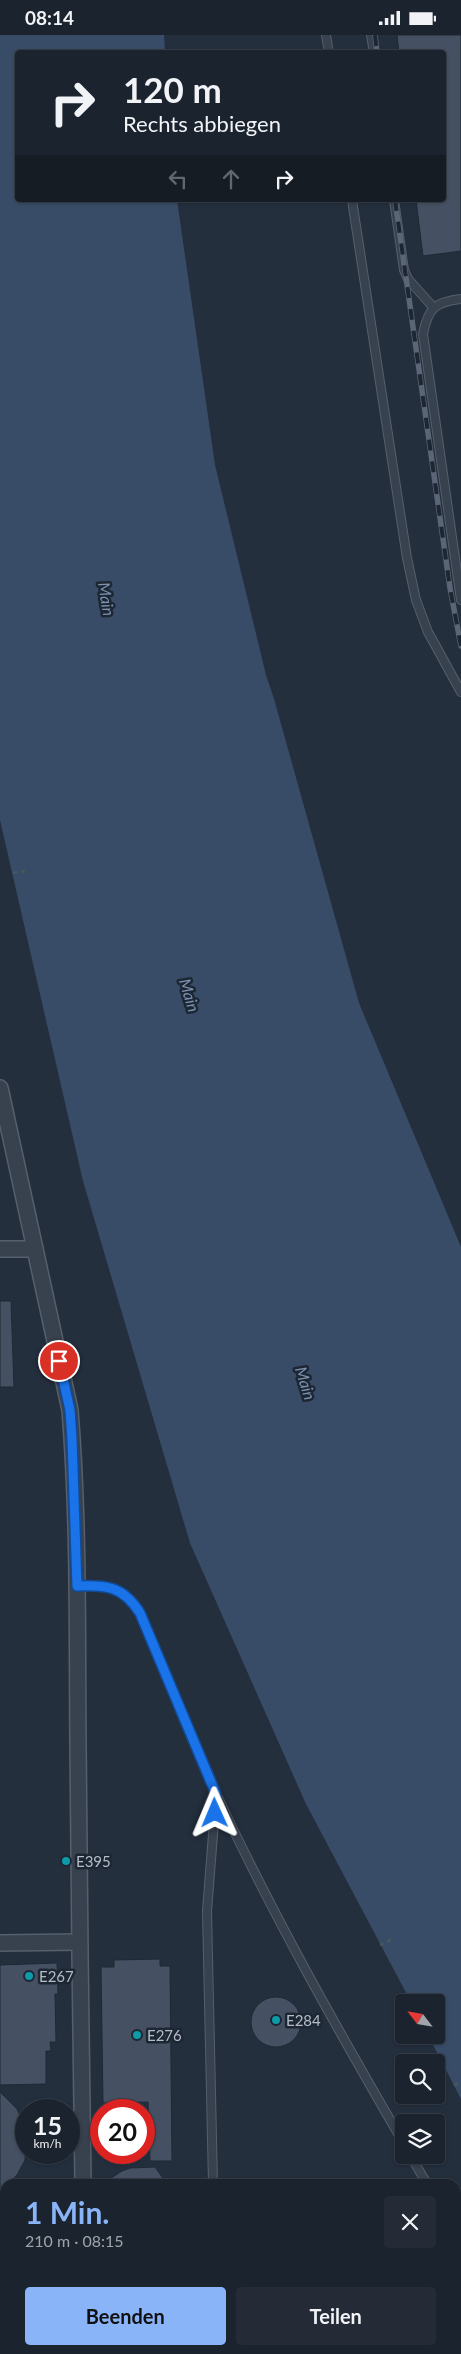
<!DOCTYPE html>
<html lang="de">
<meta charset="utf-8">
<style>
body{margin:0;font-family:Lato,sans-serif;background:#242b36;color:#f1f3f6;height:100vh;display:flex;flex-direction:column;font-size:19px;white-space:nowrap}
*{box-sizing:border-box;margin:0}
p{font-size:16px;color:#a0a4aa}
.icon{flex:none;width:28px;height:28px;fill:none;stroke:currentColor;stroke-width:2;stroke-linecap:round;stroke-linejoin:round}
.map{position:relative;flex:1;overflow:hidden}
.side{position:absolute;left:0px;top:2144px;width:461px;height:176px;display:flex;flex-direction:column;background:#1b232e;border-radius:15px 15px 0 0;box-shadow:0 1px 4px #0004,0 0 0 1px #39404a}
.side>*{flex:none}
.top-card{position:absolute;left:15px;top:15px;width:431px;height:152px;border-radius:5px;box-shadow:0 1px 4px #0004,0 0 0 1px #39404a;background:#1b232e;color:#f1f3f6;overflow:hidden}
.needle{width:32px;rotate:301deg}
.controls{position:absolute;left:395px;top:1959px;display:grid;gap:10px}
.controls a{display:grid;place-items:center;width:50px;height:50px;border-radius:5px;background:#1b232e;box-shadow:0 1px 4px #0004,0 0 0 1px #39404a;font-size:25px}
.speed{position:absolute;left:15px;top:2064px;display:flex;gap:10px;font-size:25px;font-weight:700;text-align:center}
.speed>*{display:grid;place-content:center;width:65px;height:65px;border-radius:50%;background:#1b232e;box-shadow:0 1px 4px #0004,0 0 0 1px #39404a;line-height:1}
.speed small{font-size:12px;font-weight:400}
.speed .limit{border:8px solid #d22;background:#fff;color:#111}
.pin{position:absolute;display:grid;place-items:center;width:42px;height:42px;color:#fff;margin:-21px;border:2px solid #fff;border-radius:50%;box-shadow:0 1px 5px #0007}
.me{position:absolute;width:55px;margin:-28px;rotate:359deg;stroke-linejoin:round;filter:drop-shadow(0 0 4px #0008)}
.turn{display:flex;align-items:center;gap:18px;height:105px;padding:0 25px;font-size:22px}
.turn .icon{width:65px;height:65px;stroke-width:2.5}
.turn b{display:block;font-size:35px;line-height:42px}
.lanes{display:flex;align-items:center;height:48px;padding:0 25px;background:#0003;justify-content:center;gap:25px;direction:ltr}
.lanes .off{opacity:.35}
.round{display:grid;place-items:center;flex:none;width:52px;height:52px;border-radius:5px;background:#242b36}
.headline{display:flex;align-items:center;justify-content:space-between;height:85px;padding:0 25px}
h1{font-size:30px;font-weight:700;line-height:38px;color:#8ab4f8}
.primary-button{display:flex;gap:10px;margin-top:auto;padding:10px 25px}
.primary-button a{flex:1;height:58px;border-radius:5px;background:#8ab4f8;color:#111;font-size:20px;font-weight:700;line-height:58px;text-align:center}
.primary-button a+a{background:#242b36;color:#f1f3f6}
.status{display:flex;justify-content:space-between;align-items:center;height:35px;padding:0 25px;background:#1b232e;direction:ltr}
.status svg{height:14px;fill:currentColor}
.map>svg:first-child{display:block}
</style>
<div class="status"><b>08:14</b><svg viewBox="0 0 49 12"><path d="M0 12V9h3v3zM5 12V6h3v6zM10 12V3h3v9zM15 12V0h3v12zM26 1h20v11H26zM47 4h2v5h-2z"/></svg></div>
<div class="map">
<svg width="461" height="2319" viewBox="0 0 461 2319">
<rect width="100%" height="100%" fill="#242f3e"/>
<polygon fill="#394c67" points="0,0 164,0 165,17 18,18 18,165 177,165 215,430 266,640 274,664 359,968 461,1212 461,2064 428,2000 436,2000 436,1968 411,1967 306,1769 190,1508 83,1146 0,785"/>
<g fill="#455162" stroke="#1f2835">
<polygon points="397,0 461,0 461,216 423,221 416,165 444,165 444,18 399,18"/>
<polygon points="0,1266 11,1266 14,1352 0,1352"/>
<polygon points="160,1924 160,1931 170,1931 172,2126 150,2126 148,2067 103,2068 101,1932 114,1932 114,1925"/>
<polygon points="57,1928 58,1959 55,1959 56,2007 50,2007 51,2016 46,2016 46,2049 0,2050 0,1930"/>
<circle cx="276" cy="1987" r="25"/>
<polygon points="0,2057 17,2074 26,2093 25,2125 17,2140 8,2149 5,2149 0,2156"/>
<polygon points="155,2132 167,2149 102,2149 122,2136 130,2133"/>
</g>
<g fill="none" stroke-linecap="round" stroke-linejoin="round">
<defs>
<g id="service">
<polyline points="326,0 329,18"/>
<polyline points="371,0 374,18"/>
<polyline points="352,165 407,523 416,565 428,597 461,657"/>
<polyline points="394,165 404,235 408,244 433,272"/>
<path d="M461,264C435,267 428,273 423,299L461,565"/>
<path d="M77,1551C107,1550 123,1551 140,1578C166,1639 189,1700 217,1760C272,1879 338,1995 404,2109"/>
<polyline points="410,2120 427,2149"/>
<polyline points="213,2149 207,1876 216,1761"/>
<polyline points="456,2200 461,2207"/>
<polyline points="216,2315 216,2319"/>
</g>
<g id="minor">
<path d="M0,1053L70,1375C79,1486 77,1598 78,1709C79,1856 81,2002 83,2149"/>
<polyline points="0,1214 35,1214"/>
<polyline points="0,1908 79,1907"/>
<polyline points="87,2315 87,2319"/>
</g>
</defs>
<use href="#service" stroke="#565f6c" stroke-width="10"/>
<use href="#minor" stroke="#565f6c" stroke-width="18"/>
<g stroke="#44595c" stroke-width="3" stroke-dasharray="4 4" stroke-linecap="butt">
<polyline points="13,838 26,836"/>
<polyline points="380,1910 393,1904"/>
<polyline points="454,2050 461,2047"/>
</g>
<use href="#service" stroke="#38414e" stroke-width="8"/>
<use href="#minor" stroke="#38414e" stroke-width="15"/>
<defs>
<g id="rail">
<polyline points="375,0 377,18"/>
<polyline points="395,165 450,553 461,611"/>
</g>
</defs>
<use href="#rail" stroke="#5a6575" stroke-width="5.5"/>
<use href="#rail" stroke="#1d2633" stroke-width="4" stroke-dasharray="11" stroke-linecap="butt"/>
</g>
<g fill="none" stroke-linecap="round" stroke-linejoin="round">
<defs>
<path id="route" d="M59,1326L70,1375L72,1404L77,1551C107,1550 123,1551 140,1578L216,1759L215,1778"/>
</defs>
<use href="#route" stroke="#114b97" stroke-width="12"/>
<use href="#route" stroke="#1a73e8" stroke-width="9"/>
</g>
<g fill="#0f9aa8" stroke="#1d2633" stroke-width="2">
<circle cx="66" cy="1826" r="5"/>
<circle cx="29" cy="1941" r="5"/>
<circle cx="276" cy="1985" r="5"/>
<circle cx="137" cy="2000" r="5"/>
</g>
<g text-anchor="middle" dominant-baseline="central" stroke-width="5" stroke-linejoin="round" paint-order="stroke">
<g font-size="15" fill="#b4bcc9" stroke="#1d2633" text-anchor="start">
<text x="76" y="1826">E395</text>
<text x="39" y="1941">E267</text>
<text x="286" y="1985">E284</text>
<text x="147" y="2000">E276</text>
</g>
<g font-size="16" font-style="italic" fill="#7c92b1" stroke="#1d2633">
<text transform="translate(107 564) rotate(81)">Main</text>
<text transform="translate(190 960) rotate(73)">Main</text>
<text transform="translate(306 1348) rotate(73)">Main</text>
</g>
</g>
</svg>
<div class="controls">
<a><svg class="needle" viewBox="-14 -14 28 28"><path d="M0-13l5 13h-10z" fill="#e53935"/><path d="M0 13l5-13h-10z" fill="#a0a4aa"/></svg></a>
<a><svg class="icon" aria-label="search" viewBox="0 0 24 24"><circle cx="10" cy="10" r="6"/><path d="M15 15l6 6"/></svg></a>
<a><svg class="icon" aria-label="layers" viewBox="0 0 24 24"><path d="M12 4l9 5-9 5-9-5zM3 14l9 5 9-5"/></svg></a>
</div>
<div class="speed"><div>15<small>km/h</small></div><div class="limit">20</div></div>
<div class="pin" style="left:59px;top:1326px;background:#d93025"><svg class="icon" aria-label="arrive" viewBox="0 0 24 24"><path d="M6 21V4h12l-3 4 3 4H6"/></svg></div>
<svg class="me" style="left:215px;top:1778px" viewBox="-20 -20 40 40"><path d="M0-17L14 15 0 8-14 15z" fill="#1a73e8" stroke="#fff" stroke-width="4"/></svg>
<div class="top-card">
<div class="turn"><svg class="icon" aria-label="right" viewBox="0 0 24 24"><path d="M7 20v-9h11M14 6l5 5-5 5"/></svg><div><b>120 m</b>Rechts abbiegen</div></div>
<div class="lanes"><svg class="icon off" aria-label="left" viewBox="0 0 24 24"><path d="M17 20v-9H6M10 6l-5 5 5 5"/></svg><svg class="icon off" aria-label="ahead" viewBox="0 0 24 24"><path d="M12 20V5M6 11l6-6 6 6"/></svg><svg class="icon" aria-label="right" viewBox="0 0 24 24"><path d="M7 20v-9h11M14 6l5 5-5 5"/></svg></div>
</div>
<section class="side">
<div class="headline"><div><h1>1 Min.</h1><p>210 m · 08:15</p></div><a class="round"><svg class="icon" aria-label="close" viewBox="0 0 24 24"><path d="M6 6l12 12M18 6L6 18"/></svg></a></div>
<div class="primary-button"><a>Beenden</a><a>Teilen</a></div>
</section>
</div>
